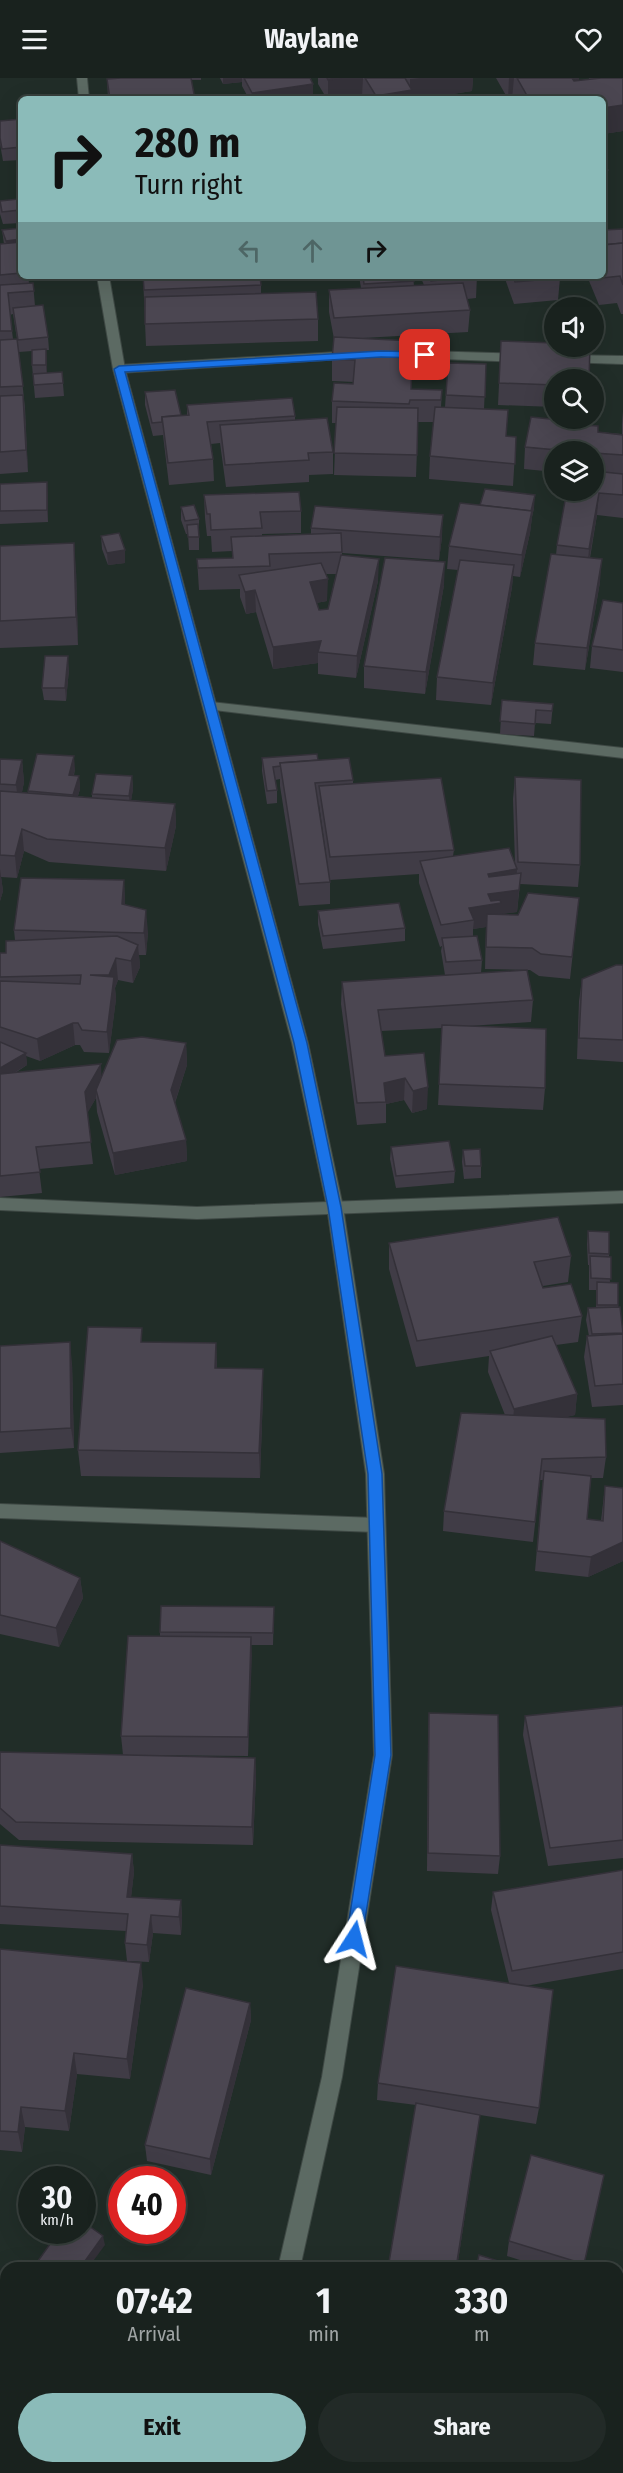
<!DOCTYPE html>
<style>
body{margin:0;font-family:"Fira Sans Condensed",sans-serif;background:#222a27;color:#f1f3f6;height:100vh;display:flex;flex-direction:column;font-size:22px;white-space:nowrap}
*{box-sizing:border-box;margin:0}
p{font-size:20px;color:#9fa4a4}
.icon{flex:none;width:33px;height:33px;fill:none;stroke:currentColor;stroke-width:2;stroke-linecap:round;stroke-linejoin:round}
.map{position:relative;flex:1;overflow:hidden}
.drawer{position:absolute;left:0px;top:2184px;width:624px;height:212px;display:flex;flex-direction:column;background:#19221e;border-radius:18px 18px 0 0;box-shadow:0 6px 24px #0002,0 0 0 2px #373f3c}
.drawer>*{flex:none}
.top-card{position:absolute;left:18px;top:18px;width:588px;height:183px;border-radius:9px;box-shadow:0 6px 24px #0002,0 0 0 2px #373f3c;background:#8bbbb9;color:#111;overflow:hidden}
.controls{position:absolute;left:544px;top:219px;display:grid;gap:12px}
.controls a{display:grid;place-items:center;width:60px;height:60px;border-radius:50%;background:#19221e;box-shadow:0 6px 24px #0002,0 0 0 2px #373f3c;font-size:30px}
.speed{position:absolute;left:18px;top:2088px;display:flex;gap:12px;font-size:30px;font-weight:700;text-align:center}
.speed>*{display:grid;place-content:center;width:78px;height:78px;border-radius:50%;background:#19221e;box-shadow:0 6px 24px #0002,0 0 0 2px #373f3c;line-height:1}
.speed small{font-size:15px;font-weight:400}
.speed .limit{border:9px solid #d22;background:#fff;color:#111}
.pin{position:absolute;display:grid;place-items:center;width:51px;height:51px;color:#fff;margin:-26px;border-radius:12px;box-shadow:0 3px 9px #0006}
.me{position:absolute;width:66px;margin:-33px;rotate:9deg;stroke-linejoin:round;filter:drop-shadow(0 0 4px #0008)}
.turn{display:flex;align-items:center;gap:21px;height:126px;padding:0 18px;font-size:27px}
.turn .icon{width:78px;height:78px;stroke-width:2.5}
.turn b{display:block;font-size:42px;line-height:51px}
.lanes{display:flex;align-items:center;height:57px;padding:0 18px;background:#0003;justify-content:center;gap:30px;direction:ltr}
.lanes .off{opacity:.35}
.eta{display:flex;justify-content:space-evenly;align-items:center;height:102px;text-align:center}
.eta b{font-size:36px;font-weight:700;line-height:42px}
.button{display:flex;gap:12px;margin-top:auto;padding:12px 18px}
.button a{flex:1;height:69px;border-radius:36px;background:#8bbbb9;color:#111;font-size:24px;font-weight:700;line-height:69px;text-align:center}
.button a+a{background:#222a27;color:#f1f3f6}
header{display:flex;justify-content:space-between;align-items:center;height:78px;padding:0 18px;background:#19221e;font-size:27px;font-weight:700}
.map>svg:first-child{display:block}
</style>
<header><svg class="icon" aria-label="menu" viewBox="0 0 24 24"><path d="M4 6h16M4 12h16M4 18h16"/></svg>Waylane<svg class="icon" aria-label="heart" viewBox="0 0 24 24"><path d="M12 20l-8-8c-3-5 5-10 8-4 3-6 11-1 8 4z"/></svg></header>
<div class="map">
<svg width="623" height="2395" viewBox="0 0 623 2395">
<rect width="100%" height="100%" fill="#212d28"/>
<g fill="none" stroke-linecap="round" stroke-linejoin="round">
<defs>
<g id="minor">
<polygon points="390,272 523,276 529,280 523,284 386,279 384,276"/>
<polygon points="355,273 359,274 359,280 119,295 113,291 119,287"/>
<polygon points="567,277 623,278 623,286 563,284 561,281"/>
<polygon points="211,624 623,670 623,680 206,631 204,628 206,625"/>
<polygon points="623,1113 623,1125 197,1141 0,1132 0,1120 197,1129"/>
<polygon points="0,1426 376,1440 382,1442 385,1447 382,1452 376,1454 0,1440"/>
<polygon points="0,2250 6,2253 6,2276 0,2273"/>
<polygon points="212,2390 242,2390 244,2395 214,2395"/>
</g>
<g id="tertiary">
<polygon points="77,0 87,0 89,21 79,21"/>
<polygon points="97,198 109,198 125,291 308,965 343,1129 384,1396 392,1677 342,1999 300,2190 278,2190 322,1999 374,1677 366,1396 327,1129 292,965 113,291"/>
<polygon points="234,2390 256,2390 254,2395 232,2395"/>
</g>
</defs>
<use href="#minor" stroke="#3e4844" stroke-width="2"/>
<use href="#tertiary" stroke="#3e4844" stroke-width="2"/>
<use href="#minor" fill="#5c6a63" fill-rule="evenodd"/>
<use href="#tertiary" fill="#5c6a63" fill-rule="evenodd"/>
</g>
<g fill="#403c46" fill-rule="evenodd">
<polygon points="121,0 201,0 201,2 191,2 195,21 108,21 107,1"/>
<polygon points="220,0 310,0 313,18 292,21 249,21 242,8 242,4 223,6"/>
<polygon points="318,0 473,0 472,13 420,21 364,21 362,18 341,21 327,21 318,6"/>
<polygon points="496,0 579,0 579,3 589,2 589,0 623,0 623,53 603,56 603,21 508,21"/>
<polygon points="21,41 21,82 3,83 0,66 0,43"/>
<polygon points="0,123 20,132 21,145 3,146 0,136"/>
<path d="M21,150V198H28L29,205H33L35,228L48,259L49,272H46L47,295L62,294L64,318L35,320L32,287V273L19,274L25,330L28,394L0,396V166H4L2,152ZM13,236L17,261H13L10,237Z"/>
<polygon points="623,151 623,236 621,236 617,225 599,227 587,198 603,198"/>
<polygon points="143,198 261,207 261,216 318,241 318,263 146,268"/>
<polygon points="359,198 413,198 414,208 424,207 420,198 477,198 476,220 467,221 470,232 468,254 363,260 411,311 442,312 441,329 445,329 448,285 486,286 484,331 506,358 516,359 513,408 429,401 430,378 434,344 418,344 416,399 334,397 336,345 332,345 332,323 353,306 354,304 332,303 332,281 334,261 329,234 329,212 361,210"/>
<polygon points="504,198 559,198 560,200 558,222 514,226"/>
<polygon points="501,263 555,302 555,329 498,327"/>
<polygon points="145,314 181,337 187,337 187,327 295,338 295,342 333,374 333,396 309,397 309,404 226,409 220,365 211,366 213,381 214,403 169,407 163,357 153,358 145,327"/>
<polygon points="623,333 623,440 597,437 590,480 600,504 585,592 533,587 535,565 556,477 557,467 594,412 594,374 555,374 555,394 524,391 525,369 569,346 598,354 622,356 622,346"/>
<polygon points="0,406 48,417 48,444 0,446"/>
<path d="M204,417L301,433V455L262,456V458L311,456V450L442,459L439,482L342,475V477L378,503L356,600L318,596V585L273,591L256,534L246,536L240,519V511L199,512L197,481L232,480V473L212,474L211,458H207L205,440ZM326,496H336L328,531L319,532L316,525L327,523Z"/>
<polygon points="480,427 534,430 532,439 530,455 520,499 513,498 512,509 491,627 436,622 437,599 458,492 447,491 449,468"/>
<polygon points="181,429 199,441 199,472 189,472 188,456 186,456 181,442"/>
<polygon points="101,458 125,485 108,487 102,471"/>
<polygon points="0,468 76,492 78,567 0,570"/>
<polygon points="444,507 425,616 364,610 364,588"/>
<polygon points="623,525 623,594 590,590 592,568"/>
<polygon points="69,591 66,623 44,622 42,610"/>
<polygon points="502,622 553,626 551,646 535,645 534,658 500,656"/>
<path d="M262,680L318,682L353,702V706L454,772L453,778L515,786L513,721L515,699L580,787L578,809L520,806L517,834L500,836L518,837L579,820L570,901L539,898L530,892L485,891L486,849L473,851V858L482,882L481,895L445,897L441,873L442,868L440,869L419,805V796L330,802V826L299,828L280,708V701L275,702L277,712V725L267,726L262,693ZM318,727H319L329,797Z"/>
<polygon points="0,681 22,682 24,704 22,714 28,715 28,713 75,691 74,697 79,698 80,711 78,718 92,720 92,716 132,698 133,711 131,722 175,726 176,748 166,793 49,784 24,773 17,800 1,799 3,813 0,823"/>
<polygon points="124,802 125,827 148,854 146,877 139,877 140,889 133,905 118,902 115,910 116,921 109,975 84,974 80,967 75,967 40,983 26,978 27,987 15,995 102,998 186,965 187,987 175,1025 186,1062 187,1083 115,1097 97,1034 96,1020 87,1035 93,1086 39,1091 42,1115 0,1119 0,875 6,875 15,862 14,852"/>
<polygon points="318,833 405,850 405,863 323,871 318,846"/>
<polygon points="623,887 623,984 577,981 579,923 582,901"/>
<polygon points="342,904 533,922 531,944 469,948 545,1010 543,1032 438,1027 442,950 381,953 385,978 424,975 427,1031 412,1035 404,1022 386,1026 386,1045 357,1047 341,926"/>
<polygon points="391,1069 455,1093 454,1105 396,1110 390,1081"/>
<polygon points="463,1072 481,1088 481,1100 464,1101 462,1084"/>
<polygon points="588,1153 609,1176 610,1205 618,1227 623,1252 623,1327 592,1329 584,1279 587,1258 589,1258 586,1242 588,1230 596,1230 596,1212 589,1212 589,1187 588,1187 587,1166"/>
<polygon points="389,1165 571,1178 568,1204 543,1208 543,1210 582,1238 578,1264 556,1267 577,1316 575,1337 565,1339 606,1379 603,1400 591,1400 587,1441 601,1443 605,1408 623,1410 623,1483 588,1499 535,1493 543,1402 540,1402 533,1464 443,1453 444,1433 505,1337 488,1294 489,1278 416,1289 389,1191"/>
<polygon points="143,1264 216,1265 217,1290 263,1316 260,1400 81,1398 78,1372"/>
<polygon points="0,1268 72,1285 74,1370 0,1375"/>
<polygon points="0,1463 80,1500 83,1520 59,1569 0,1556"/>
<polygon points="274,1529 273,1567 251,1567 248,1678 134,1677 255,1680 256,1698 253,1767 19,1762 0,1746 0,1674 123,1677 121,1658 160,1558 160,1554"/>
<polygon points="623,1629 623,1780 548,1788 523,1657 525,1638"/>
<polygon points="429,1635 500,1778 498,1796 427,1793 428,1654"/>
<polygon points="0,1767 132,1776 134,1794 131,1819 181,1822 182,1840 181,1857 153,1855 149,1884 127,1883 125,1865 126,1853 0,1846"/>
<polygon points="623,1792 623,1891 525,1908 539,2030 536,2046 480,2037 457,2190 388,2190 416,2027 377,2022 378,2005 509,1905 491,1832 493,1814"/>
<polygon points="0,1871 143,1906 130,2001 77,1996 69,2053 25,2049 22,2074 0,2072"/>
<polygon points="250,1925 251,1942 211,2097 147,2083 145,2067"/>
<polygon points="604,2097 583,2190 545,2190 507,2178 509,2163"/>
<polygon points="618,2204 623,2205 623,2371 618,2369"/>
</g>
<g fill="#343139">
<polygon points="223,0 242,0 242,4 223,6"/>
<polygon points="341,0 363,0 362,18 341,21 328,21 328,2"/>
<polygon points="420,0 473,0 472,13 420,21 376,21 376,18 410,12 410,1"/>
<polygon points="509,0 514,0 512,21 508,21"/>
<polygon points="565,0 579,0 578,15"/>
<polygon points="313,6 313,18 292,21 252,21 252,15"/>
<polygon points="623,27 623,53 603,56 603,30"/>
<polygon points="608,92 606,113 603,114 603,93"/>
<polygon points="21,161 21,174 7,175 6,163"/>
<polygon points="46,271 47,284 47,299 46,287"/>
<polygon points="23,317 25,339 28,394 26,372"/>
<polygon points="47,404 48,417 48,444 47,432"/>
<polygon points="599,415 597,437 587,493 589,471"/>
<polygon points="535,417 534,430 532,439 530,455 520,499 522,477 529,437"/>
<polygon points="443,437 442,459 439,482 440,459"/>
<polygon points="74,465 76,492 78,567 76,539"/>
<polygon points="125,472 125,485 108,487 107,475"/>
<polygon points="379,481 378,503 356,600 357,578"/>
<polygon points="602,481 600,504 585,592 587,570"/>
<polygon points="445,484 444,507 425,616 426,594"/>
<polygon points="514,487 512,509 491,627 493,605"/>
<polygon points="328,501 327,523 310,526 310,504"/>
<polygon points="255,512 256,534 246,536 245,514"/>
<polygon points="321,563 318,574 318,585 273,591 273,569"/>
<polygon points="68,578 69,591 66,623 65,610"/>
<polygon points="74,678 75,691 70,710 69,697"/>
<polygon points="22,682 24,704 19,729 16,707"/>
<polygon points="79,698 80,711 74,730 73,717"/>
<polygon points="132,698 133,711 130,731 129,718"/>
<polygon points="175,726 176,748 166,793 165,770"/>
<polygon points="22,751 24,773 17,800 15,778"/>
<polygon points="0,791 3,813 0,823"/>
<polygon points="517,791 516,812 519,812 517,834 487,838 486,849 473,851 474,842 469,830 488,796"/>
<polygon points="124,802 125,824 123,848 122,826"/>
<polygon points="146,832 148,854 146,877 144,855"/>
<polygon points="138,867 140,889 133,905 131,883"/>
<polygon points="116,880 118,902 115,910 116,921 109,975 107,954 111,919 109,897"/>
<polygon points="73,945 75,967 40,983 37,961"/>
<polygon points="186,965 187,987 172,1033 171,1012"/>
<polygon points="26,975 27,987 0,1003 0,990"/>
<polygon points="101,986 102,1008 96,1012 96,1020 87,1036 85,1014"/>
<polygon points="405,1000 404,1022 386,1026 384,1005"/>
<polygon points="428,1009 427,1031 412,1035 413,1013"/>
<polygon points="186,1062 187,1083 115,1097 113,1075"/>
<polygon points="70,1264 72,1285 74,1370 71,1350"/>
<polygon points="216,1265 217,1291 215,1290"/>
<polygon points="263,1291 263,1316 260,1400 259,1375"/>
<polygon points="577,1316 575,1337 512,1352 514,1331"/>
<polygon points="623,1464 623,1483 588,1499 591,1479"/>
<polygon points="80,1500 83,1520 59,1569 56,1550"/>
<polygon points="251,1559 252,1578 248,1678 248,1659"/>
<polygon points="255,1680 256,1698 253,1767 252,1749"/>
<polygon points="132,1776 134,1794 129,1837 127,1819"/>
<polygon points="181,1822 182,1840 181,1857 179,1839"/>
<polygon points="151,1837 153,1855 149,1884 147,1867"/>
<polygon points="141,1885 143,1906 130,2001 127,1981"/>
<polygon points="250,1925 251,1942 211,2097 210,2081"/>
<polygon points="74,1975 77,1996 69,2053 65,2033"/>
<polygon points="21,2029 25,2049 22,2074 18,2054"/>
<polygon points="480,2037 457,2190 456,2190"/>
<polygon points="103,2158 105,2167 88,2190 80,2190"/>
<polygon points="0,2352 4,2365 0,2374"/>
</g>
<g fill="#4b4651" stroke="#343139" stroke-width="1.5">
<polygon points="121,0 191,0 195,21 110,21 107,1"/>
<polygon points="244,0 310,0 313,6 252,15"/>
<polygon points="327,0 341,0 328,2"/>
<polygon points="365,0 405,0 412,12 376,18"/>
<polygon points="517,0 572,0 574,3 601,0 623,0 623,27 603,30 603,21 529,21"/>
<polygon points="21,41 21,69 2,71 0,60 0,43"/>
<polygon points="603,84 608,92 603,93"/>
<polygon points="18,121 20,132 2,134 0,123"/>
<polygon points="21,150 21,161 6,163 2,152"/>
<polygon points="623,151 623,165 603,167 603,152"/>
<polygon points="21,164 21,195 0,197 0,166"/>
<polygon points="623,165 623,207 620,198 602,200 601,198 603,198 603,167"/>
<polygon points="143,198 260,198 261,207 144,212"/>
<polygon points="363,198 413,198 414,203 364,206"/>
<polygon points="429,198 477,198 431,203"/>
<polygon points="513,198 559,198 560,200 515,204"/>
<polygon points="33,205 34,213 8,215 12,253 0,253 0,207"/>
<polygon points="463,205 470,232 334,240 329,212"/>
<polygon points="316,214 318,241 145,246 145,219"/>
<polygon points="43,227 48,259 18,262 13,230"/>
<polygon points="334,259 413,263 411,311 442,312 441,322 410,322 409,326 332,323 334,305 353,306 355,282 332,281"/>
<polygon points="17,261 23,308 0,309 0,262"/>
<polygon points="501,263 555,265 555,268 590,268 589,302 555,302 555,307 499,305"/>
<polygon points="46,271 46,287 32,287 32,272"/>
<polygon points="448,285 486,286 485,319 446,317"/>
<polygon points="62,294 63,305 34,307 33,296"/>
<polygon points="175,312 181,337 162,339 162,344 152,345 145,314"/>
<polygon points="23,317 26,372 0,374 0,318"/>
<polygon points="292,320 295,338 207,344 213,381 168,385 162,339 189,337 187,327"/>
<polygon points="337,329 418,330 417,377 334,375"/>
<polygon points="435,329 508,332 506,358 516,359 515,386 430,378"/>
<polygon points="531,339 569,343 569,346 598,348 598,354 623,357 623,377 594,375 594,374 579,374 525,369"/>
<polygon points="327,340 333,374 308,375 309,382 225,387 220,347"/>
<polygon points="594,393 623,396 623,417 599,415 589,471 557,467 567,412 594,412"/>
<polygon points="47,404 47,432 0,433 0,406"/>
<polygon points="485,411 535,417 531,433 480,427"/>
<polygon points="299,414 301,433 260,434 262,450 211,452 210,436 207,436 204,417"/>
<polygon points="460,425 532,433 522,477 449,468"/>
<polygon points="194,427 199,441 185,443 181,429"/>
<polygon points="315,428 443,437 440,459 311,450"/>
<polygon points="198,446 199,459 188,459 187,447"/>
<polygon points="119,455 125,472 107,475 101,458"/>
<polygon points="341,455 342,474 269,476 270,488 198,490 197,481 233,480 231,459"/>
<polygon points="74,465 76,539 0,543 0,468"/>
<polygon points="551,476 602,481 587,570 535,565"/>
<polygon points="341,477 379,481 357,578 318,574 321,563 273,569 255,512 245,514 239,497 321,485 328,501 310,504 319,532 328,531"/>
<polygon points="385,480 445,484 426,594 364,588"/>
<polygon points="460,482 514,487 493,605 437,599"/>
<polygon points="603,522 623,525 623,572 592,568"/>
<polygon points="45,578 68,578 65,610 42,610"/>
<polygon points="502,622 553,626 552,633 536,632 535,646 500,643"/>
<polygon points="37,676 74,678 69,697 79,698 73,717 28,713"/>
<polygon points="317,676 318,682 280,685 281,688 273,689 277,712 267,713 262,680"/>
<polygon points="349,680 353,702 315,705 330,804 299,806 280,685"/>
<polygon points="0,681 22,682 16,707 0,706"/>
<polygon points="96,696 132,698 129,718 92,716"/>
<polygon points="515,699 581,702 580,787 518,784"/>
<polygon points="441,700 454,772 330,779 319,708"/>
<polygon points="0,713 175,726 165,770 47,761 22,751 15,778 0,777"/>
<polygon points="509,770 517,791 488,796 489,799 521,795 519,812 488,816 491,823 500,822 501,825 469,830 474,842 441,847 420,783"/>
<polygon points="21,800 124,802 122,826 146,832 144,855 14,852"/>
<polygon points="528,815 579,820 572,879 541,876 532,870 486,869 487,836 518,837"/>
<polygon points="399,825 405,850 323,858 318,833"/>
<polygon points="117,858 138,867 131,883 116,880 109,897 90,897 114,899 107,954 82,952 78,945 73,945 37,961 0,949 0,903 80,906 81,897 0,899 0,875 6,875 6,863"/>
<polygon points="477,858 482,882 446,884 442,860"/>
<polygon points="616,887 623,887 623,962 579,960 582,901"/>
<polygon points="527,892 533,922 378,932 385,978 424,975 428,1009 413,1013 405,1000 384,1005 386,1024 357,1025 342,904"/>
<polygon points="442,947 546,951 545,1010 439,1006"/>
<polygon points="142,959 186,965 171,1012 186,1062 113,1075 96,1012 117,962"/>
<polygon points="0,964 26,975 0,990"/>
<polygon points="101,986 85,1014 91,1064 36,1069 40,1094 0,1098 0,996"/>
<polygon points="449,1063 455,1093 396,1098 391,1069"/>
<polygon points="480,1071 481,1088 465,1088 463,1072"/>
<polygon points="558,1139 571,1178 534,1184 543,1210 571,1206 582,1238 417,1263 389,1165"/>
<polygon points="588,1153 609,1154 609,1176 589,1175"/>
<polygon points="590,1178 611,1179 611,1201 591,1200"/>
<polygon points="597,1204 618,1205 618,1227 597,1227"/>
<polygon points="620,1229 623,1255 592,1256 588,1230"/>
<polygon points="88,1249 142,1250 141,1264 216,1265 215,1290 263,1291 259,1375 78,1372"/>
<polygon points="623,1256 623,1306 595,1308 587,1258"/>
<polygon points="552,1258 577,1316 514,1331 490,1273"/>
<polygon points="70,1264 71,1350 0,1354 0,1268"/>
<polygon points="461,1335 605,1341 606,1379 542,1381 535,1444 444,1433"/>
<polygon points="544,1393 591,1398 587,1441 603,1443 605,1408 623,1410 623,1464 591,1479 537,1473"/>
<polygon points="0,1463 80,1500 56,1550 0,1537"/>
<polygon points="161,1528 274,1529 273,1555 160,1554"/>
<polygon points="128,1558 251,1559 248,1659 121,1658"/>
<polygon points="623,1628 623,1762 550,1770 525,1638"/>
<polygon points="429,1635 498,1637 500,1778 428,1775"/>
<polygon points="0,1674 255,1680 252,1749 16,1744 0,1730"/>
<polygon points="0,1767 132,1776 127,1819 181,1822 179,1839 151,1837 147,1867 125,1865 128,1836 0,1828"/>
<polygon points="623,1792 623,1874 512,1893 493,1814"/>
<polygon points="0,1871 141,1885 127,1981 74,1975 65,2033 21,2029 18,2054 0,2053"/>
<polygon points="396,1888 553,1912 539,2030 378,2005"/>
<polygon points="186,1910 250,1925 210,2081 145,2067"/>
<polygon points="416,2025 480,2037 456,2190 388,2190"/>
<polygon points="531,2077 604,2097 584,2186 509,2163"/>
<polygon points="82,2143 103,2158 80,2190 33,2190 60,2152 82,2152"/>
<polygon points="479,2177 520,2190 476,2190"/>
<polygon points="618,2204 623,2205 623,2356 618,2354"/>
</g>
<polygon fill="#1a73e8" stroke="#114b97" stroke-width="1.5" points="381,273 425,274 430,277 425,280 381,279 125,294 307,965 341,1129 382,1396 391,1677 362,1861 359,1866 354,1869 348,1866 346,1861 375,1677 368,1396 328,1129 294,965 114,291 119,288"/>
</svg>
<div class="controls">
<a><svg class="icon" aria-label="sound" viewBox="0 0 24 24"><path d="M4 9h4l5-4v14l-5-4H4zM17 9q2 3 0 6"/></svg></a>
<a><svg class="icon" aria-label="search" viewBox="0 0 24 24"><circle cx="10" cy="10" r="6"/><path d="M15 15l6 6"/></svg></a>
<a><svg class="icon" aria-label="layers" viewBox="0 0 24 24"><path d="M12 4l9 5-9 5-9-5zM3 14l9 5 9-5"/></svg></a>
</div>
<div class="speed"><div>30<small>km/h</small></div><div class="limit">40</div></div>
<div class="pin" style="left:425px;top:277px;background:#d93025"><svg class="icon" aria-label="arrive" viewBox="0 0 24 24"><path d="M6 21V4h12l-3 4 3 4H6"/></svg></div>
<svg class="me" style="left:354px;top:1861px" viewBox="-20 -20 40 40"><path d="M0-17L14 15 0 8-14 15z" fill="#1a73e8" stroke="#fff" stroke-width="4"/></svg>
<div class="top-card">
<div class="turn"><svg class="icon" aria-label="right" viewBox="0 0 24 24"><path d="M7 20v-9h11M14 6l5 5-5 5"/></svg><div><b>280 m</b>Turn right</div></div>
<div class="lanes"><svg class="icon off" aria-label="left" viewBox="0 0 24 24"><path d="M17 20v-9H6M10 6l-5 5 5 5"/></svg><svg class="icon off" aria-label="ahead" viewBox="0 0 24 24"><path d="M12 20V5M6 11l6-6 6 6"/></svg><svg class="icon" aria-label="right" viewBox="0 0 24 24"><path d="M7 20v-9h11M14 6l5 5-5 5"/></svg></div>
</div>
<section class="drawer">
<div class="eta">
<div><b>07:42</b><p>Arrival</p></div>
<div><b>1</b><p>min</p></div>
<div><b>330</b><p>m</p></div>
</div>
<div class="button"><a>Exit</a><a>Share</a></div>
</section>
</div>
